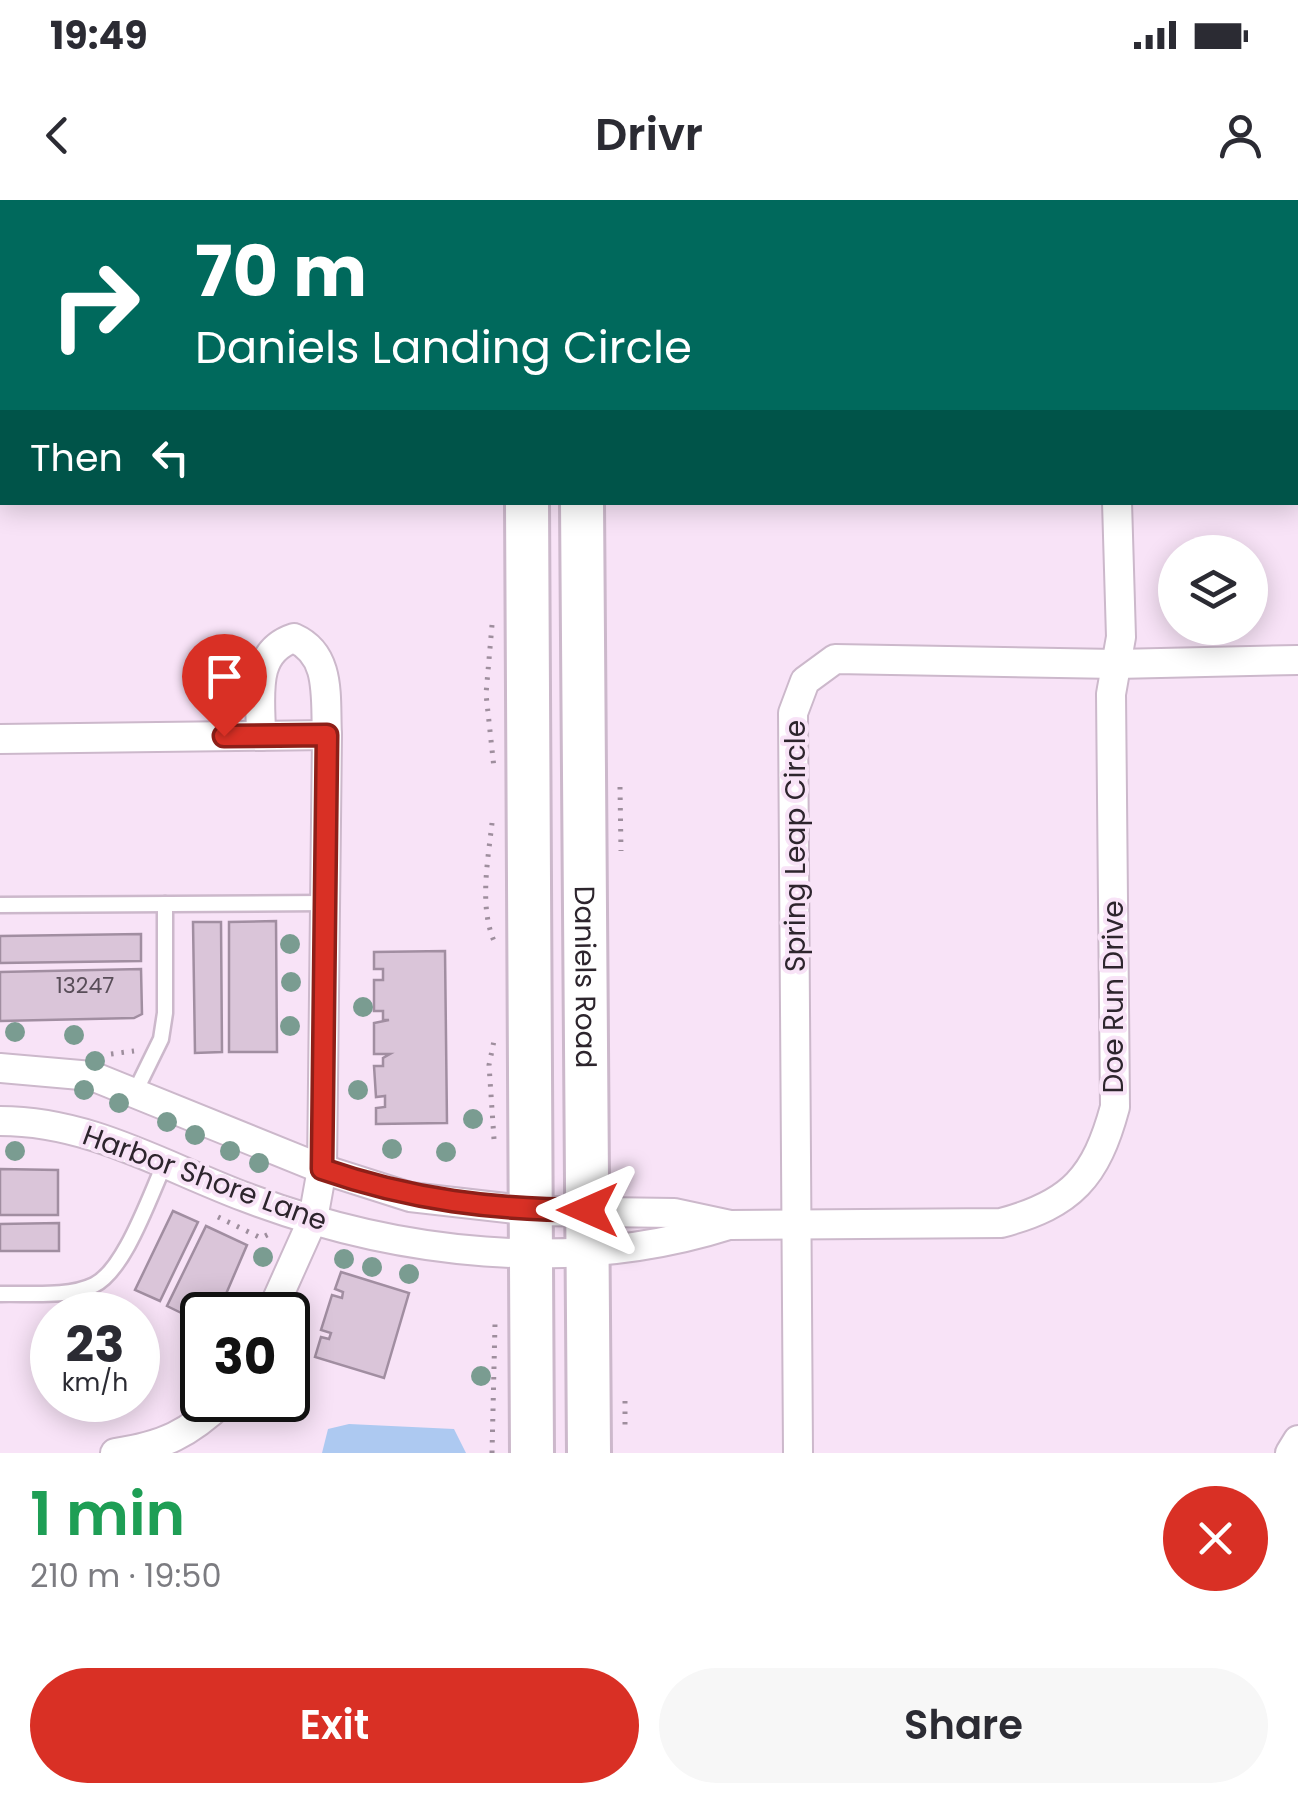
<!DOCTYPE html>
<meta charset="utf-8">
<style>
body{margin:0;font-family:Poppins,sans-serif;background:#f7f7f7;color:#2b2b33;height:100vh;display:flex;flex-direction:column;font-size:38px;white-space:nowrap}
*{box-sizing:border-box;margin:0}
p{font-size:32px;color:#7c7c81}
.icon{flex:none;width:55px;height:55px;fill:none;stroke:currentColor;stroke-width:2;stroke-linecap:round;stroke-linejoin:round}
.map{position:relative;height:1253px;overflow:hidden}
.drawer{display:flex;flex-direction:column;background:#fff;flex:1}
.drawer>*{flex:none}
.hud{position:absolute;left:0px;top:0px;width:1300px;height:305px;box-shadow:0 5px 25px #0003;background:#00695c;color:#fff;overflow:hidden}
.buttons{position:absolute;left:1158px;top:335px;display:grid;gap:20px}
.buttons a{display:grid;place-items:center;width:110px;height:110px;border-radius:50%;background:#fff;box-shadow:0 5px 25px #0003;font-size:50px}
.speed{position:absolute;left:30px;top:1092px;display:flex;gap:20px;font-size:50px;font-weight:700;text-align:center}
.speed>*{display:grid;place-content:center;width:130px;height:130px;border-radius:50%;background:#fff;box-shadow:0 5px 25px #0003;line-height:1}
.speed small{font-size:25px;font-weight:400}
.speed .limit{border:5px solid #111;border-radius:15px;background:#fff;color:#111}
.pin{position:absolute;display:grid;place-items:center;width:85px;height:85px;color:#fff;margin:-102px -42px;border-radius:50% 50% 50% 0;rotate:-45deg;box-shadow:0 0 10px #0007}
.pin .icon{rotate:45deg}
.me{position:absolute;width:110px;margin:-55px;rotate:270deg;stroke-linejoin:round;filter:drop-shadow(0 0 8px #0008)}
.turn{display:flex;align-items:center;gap:35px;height:210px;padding:0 30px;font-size:45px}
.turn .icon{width:130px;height:130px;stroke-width:2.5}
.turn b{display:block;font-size:70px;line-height:85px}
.then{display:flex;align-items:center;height:95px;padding:0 30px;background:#0003;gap:20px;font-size:38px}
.round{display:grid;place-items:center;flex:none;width:105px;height:105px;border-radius:52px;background:#f7f7f7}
.overview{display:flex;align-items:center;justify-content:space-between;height:170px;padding:0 30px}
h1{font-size:60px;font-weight:600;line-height:75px;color:#1e9e55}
.action{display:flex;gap:20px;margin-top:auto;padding:20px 30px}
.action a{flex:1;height:115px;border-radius:60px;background:#d93025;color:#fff;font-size:40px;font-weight:600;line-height:115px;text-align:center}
.action a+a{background:#f7f7f7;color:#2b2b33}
.status{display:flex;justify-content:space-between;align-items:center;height:70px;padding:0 50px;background:#fff;direction:ltr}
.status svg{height:28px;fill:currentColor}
header{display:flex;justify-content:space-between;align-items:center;height:130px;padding:0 30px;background:#fff;font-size:45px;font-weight:600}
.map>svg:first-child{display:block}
</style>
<div class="status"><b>19:49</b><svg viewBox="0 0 49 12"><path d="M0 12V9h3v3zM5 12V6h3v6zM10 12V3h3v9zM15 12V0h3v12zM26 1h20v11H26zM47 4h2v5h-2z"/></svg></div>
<header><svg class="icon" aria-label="back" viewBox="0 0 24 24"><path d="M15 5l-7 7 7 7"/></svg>Drivr<svg class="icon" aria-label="person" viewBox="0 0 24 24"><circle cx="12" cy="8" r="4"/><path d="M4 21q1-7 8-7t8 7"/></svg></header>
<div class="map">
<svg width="1298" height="1253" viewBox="0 0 1298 1253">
<rect width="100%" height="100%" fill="#f8e3f7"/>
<polygon fill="#adc9f1" points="349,1224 454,1229 466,1253 322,1253 328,1229"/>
<g fill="#dac5d9" stroke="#a18ea1" stroke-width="2.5">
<polygon points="276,721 277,852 229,852 229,722"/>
<polygon points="193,722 221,722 222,852 195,853"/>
<polygon points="141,734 141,761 0,763 0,736"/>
<polygon points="445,751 447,923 376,924 376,908 385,907 385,896 376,897 374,866 383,866 383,858 390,854 374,854 374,823 389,820 383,820 383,811 374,811 374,780 383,780 383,769 374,769 374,752"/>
<polygon points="141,769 142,814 134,818 0,821 0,772"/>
<polygon points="0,969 58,970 58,1015 0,1015"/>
<polygon points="173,1011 198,1022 160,1101 135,1090"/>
<polygon points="59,1023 59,1051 0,1051 0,1024"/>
<polygon points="206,1026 247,1045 217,1115 202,1115 202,1123 167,1106"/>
<polygon points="341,1072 409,1093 384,1178 315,1157 321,1137 329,1139 331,1133 321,1130 332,1095 342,1098 343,1092 335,1089"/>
</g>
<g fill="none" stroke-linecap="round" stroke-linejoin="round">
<defs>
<g id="lane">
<polyline points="88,2 89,0"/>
<polyline points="287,2 287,0"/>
<polyline points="0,705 325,703"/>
<polyline points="136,890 161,839 165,813 165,704"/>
<path d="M0,1094C29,1093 67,1098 94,1085C125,1070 150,995 165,963"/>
</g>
<g id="street">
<path d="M261,536C261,498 251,452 294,438C332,455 325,498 327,535"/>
<polyline points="0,539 327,535 322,969 313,1019 270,1115"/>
<path d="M0,868L92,876L322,969L410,997L532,1011L674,1013L730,1025L1001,1023C1072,1004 1096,977 1115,907L1111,494L1121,437L1117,302"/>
<path d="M0,921C90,921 163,966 245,997C397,1055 572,1075 729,1025"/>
<path d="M115,1253C163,1246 189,1234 224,1200"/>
<polyline points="798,1253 793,513 805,481 835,459 1116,464 1298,460"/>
<polyline points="1290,1253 1298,1240"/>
</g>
<g id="primary">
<polyline points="524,0 524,2"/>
<polyline points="579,0 579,2"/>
<polyline points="527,302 532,1253"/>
<path id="s1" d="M582,302L589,1253"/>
</g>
</defs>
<use href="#lane" stroke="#ccb8cb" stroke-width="19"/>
<use href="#street" stroke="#ccb8cb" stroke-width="32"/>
<use href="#primary" stroke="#ccb8cb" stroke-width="48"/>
<g stroke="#9e8e9d" stroke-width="5" stroke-dasharray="2.5 8" stroke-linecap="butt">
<polyline points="492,425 486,494 494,568"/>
<polyline points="620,587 621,651"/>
<path d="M492,623C488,660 479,706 494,741"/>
<polyline points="111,854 134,851"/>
<polyline points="494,939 489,865 495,836"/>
<polyline points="218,1017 261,1038 271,1033"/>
<polyline points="625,1201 625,1225"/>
<polyline points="492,1253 495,1124"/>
</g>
<use href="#lane" stroke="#fff" stroke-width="14"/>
<use href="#street" stroke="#fff" stroke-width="28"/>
<use href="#primary" stroke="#fff" stroke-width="42"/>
</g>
<g fill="#7a9c91">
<circle cx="290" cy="744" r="10"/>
<circle cx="291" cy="782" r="10"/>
<circle cx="363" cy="807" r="10"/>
<circle cx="290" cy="826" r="10"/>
<circle cx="15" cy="832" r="10"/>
<circle cx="74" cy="835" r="10"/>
<circle cx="95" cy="861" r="10"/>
<circle cx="84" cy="890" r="10"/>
<circle cx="358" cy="890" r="10"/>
<circle cx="119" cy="903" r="10"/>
<circle cx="473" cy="919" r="10"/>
<circle cx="167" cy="922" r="10"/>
<circle cx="195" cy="935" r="10"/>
<circle cx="392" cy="949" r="10"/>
<circle cx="15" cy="951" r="10"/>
<circle cx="230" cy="951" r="10"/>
<circle cx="446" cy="952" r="10"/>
<circle cx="259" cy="963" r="10"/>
<circle cx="263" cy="1057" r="10"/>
<circle cx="344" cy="1059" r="10"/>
<circle cx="372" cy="1067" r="10"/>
<circle cx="409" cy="1074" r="10"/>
<circle cx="481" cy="1176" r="10"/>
</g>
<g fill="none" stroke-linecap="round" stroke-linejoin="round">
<defs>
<path id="route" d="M224,536L327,535L322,969C411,1000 494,1010 588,1010"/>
</defs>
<use href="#route" stroke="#8d1f18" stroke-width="25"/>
<use href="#route" stroke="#d93025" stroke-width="18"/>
</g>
<g text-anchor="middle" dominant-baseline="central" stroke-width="8" stroke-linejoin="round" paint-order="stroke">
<g font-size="22" fill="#584d58">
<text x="85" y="785">13247</text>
</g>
<g font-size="28" fill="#2d252d" stroke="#f8e3f7">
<text transform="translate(795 646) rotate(-90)">Spring Leap Circle</text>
<text stroke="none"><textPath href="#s1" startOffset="475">Daniels Road</textPath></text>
<text transform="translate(1113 797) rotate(-90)">Doe Run Drive</text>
<text transform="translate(205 978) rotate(20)">Harbor Shore Lane</text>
</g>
</g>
</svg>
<div class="buttons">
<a><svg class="icon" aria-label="layers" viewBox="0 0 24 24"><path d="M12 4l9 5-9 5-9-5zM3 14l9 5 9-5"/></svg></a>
</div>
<div class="speed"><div>23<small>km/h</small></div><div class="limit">30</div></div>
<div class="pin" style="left:224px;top:536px;background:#d93025"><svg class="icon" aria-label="arrive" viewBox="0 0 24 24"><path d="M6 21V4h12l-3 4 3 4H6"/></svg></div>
<svg class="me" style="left:588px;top:1010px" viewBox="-20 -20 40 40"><path d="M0-17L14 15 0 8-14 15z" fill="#d93025" stroke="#fff" stroke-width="4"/></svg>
<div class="hud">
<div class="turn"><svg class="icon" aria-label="right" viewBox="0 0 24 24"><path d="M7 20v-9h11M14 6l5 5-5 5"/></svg><div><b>70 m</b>Daniels Landing Circle</div></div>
<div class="then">Then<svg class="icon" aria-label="left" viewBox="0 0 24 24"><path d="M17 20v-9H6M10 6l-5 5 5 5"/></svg></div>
</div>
</div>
<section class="drawer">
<div class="overview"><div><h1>1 min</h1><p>210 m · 19:50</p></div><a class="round" style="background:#d93025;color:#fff"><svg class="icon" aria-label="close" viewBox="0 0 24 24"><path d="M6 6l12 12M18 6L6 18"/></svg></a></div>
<div class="action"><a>Exit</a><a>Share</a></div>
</section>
